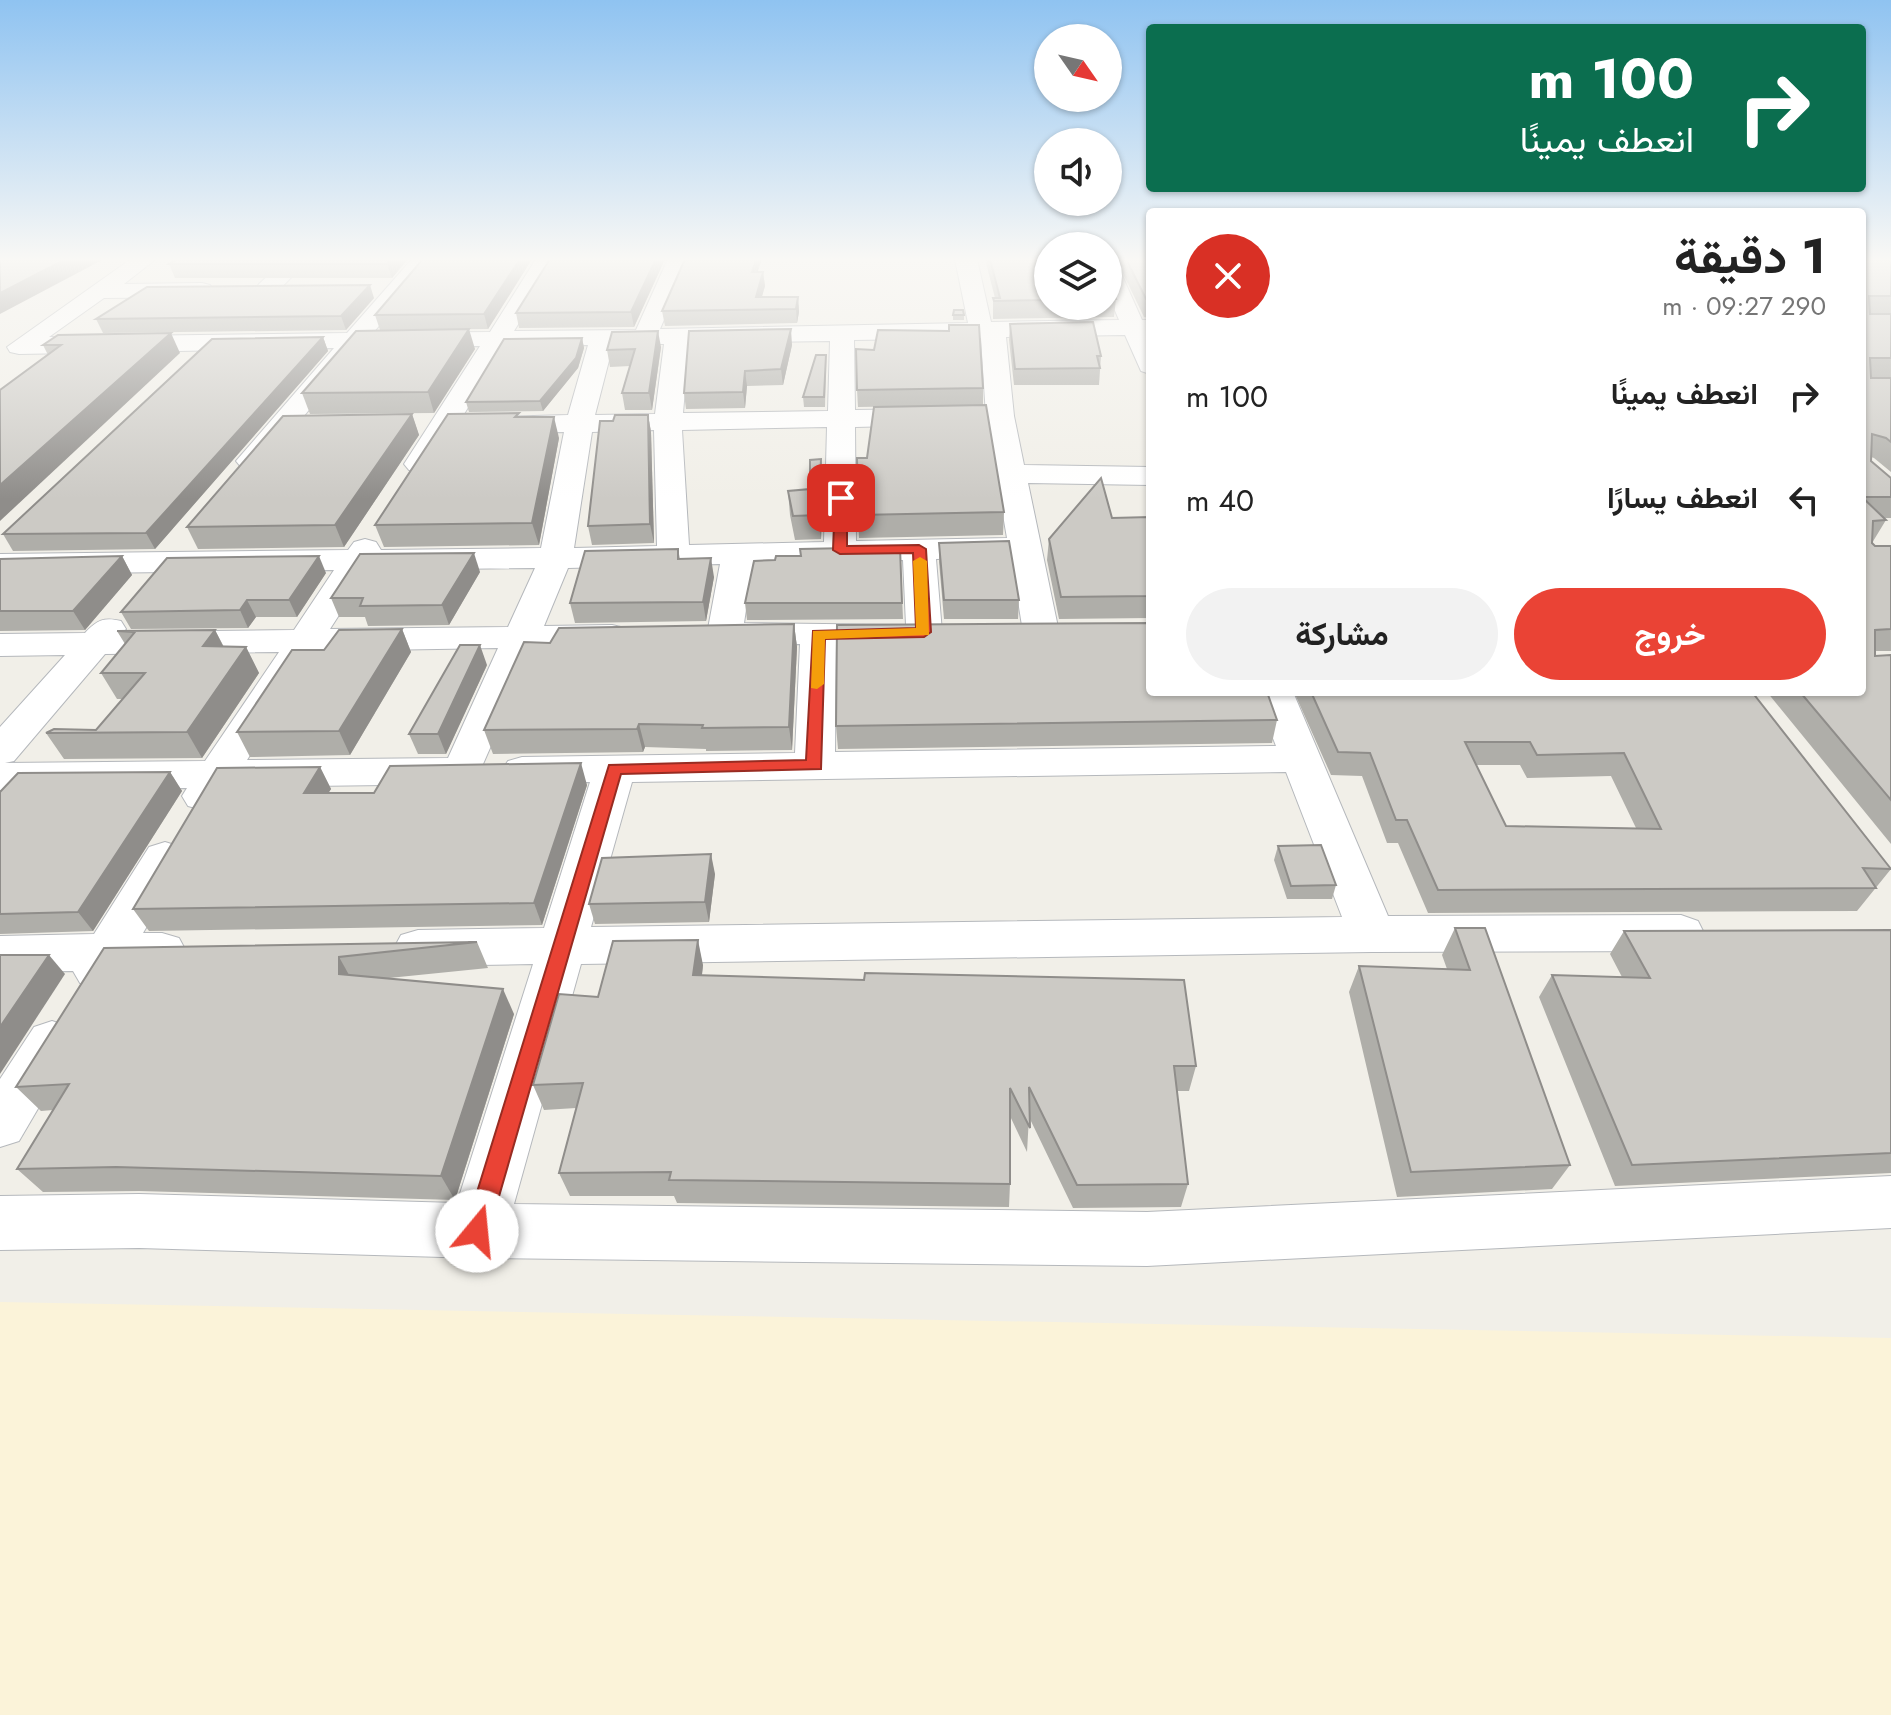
<!DOCTYPE html>
<html lang="ar">
<meta charset="utf-8">
<style>
body{margin:0;font-family:Jost,Vazirmatn,sans-serif;background:#f2f2f2;color:#222;direction:rtl;height:100vh;display:flex;flex-direction:column;font-size:30px;white-space:nowrap}
*{box-sizing:border-box;margin:0}
p{font-size:26px;color:#767676}
.icon{flex:none;width:44px;height:44px;fill:none;stroke:currentColor;stroke-width:2;stroke-linecap:round;stroke-linejoin:round}
.map{position:relative;flex:1;overflow:hidden;direction:ltr}
.drawer{position:absolute;left:1146px;top:208px;width:720px;height:488px;display:flex;flex-direction:column;background:#fff;border-radius:8px;box-shadow:0 2px 6px #0004;direction:rtl}
.drawer>*{flex:none}
.top-card{position:absolute;left:1146px;top:24px;width:720px;height:168px;border-radius:8px;box-shadow:0 2px 6px #0004;direction:rtl;background:#0b6e4f;color:#fff;overflow:hidden}
.needle{width:52px;rotate:124deg}
.tools{position:absolute;left:1034px;top:24px;display:grid;gap:16px}
.tools a{display:grid;place-items:center;width:88px;height:88px;border-radius:50%;background:#fff;box-shadow:0 2px 6px #0004;font-size:40px}
.pin{position:absolute;display:grid;place-items:center;width:68px;height:68px;color:#fff;margin:-34px;border-radius:16px;box-shadow:0 4px 12px #0006}
.me{position:absolute;width:88px;margin:-44px;rotate:17deg;stroke-linejoin:round;filter:drop-shadow(0 0 6px #0008)}
.turn{display:flex;align-items:center;gap:28px;height:168px;padding:0 40px;font-size:36px}
.turn .icon{width:104px;height:104px;stroke-width:2.5}
.turn b{display:block;font-size:56px;line-height:68px}
.round{display:grid;place-items:center;flex:none;width:84px;height:84px;border-radius:42px;background:#f2f2f2}
.headline{display:flex;align-items:center;justify-content:space-between;height:136px;padding:0 40px}
h1{font-size:48px;font-weight:700;line-height:60px}
.primary-button{display:flex;gap:16px;margin-top:auto;padding:16px 40px}
.primary-button a{flex:1;height:92px;border-radius:48px;background:#ea4335;color:#fff;font-size:32px;font-weight:700;line-height:92px;text-align:center}
.primary-button a+a{background:#f2f2f2;color:#222}
ul{padding:0;list-style:none}
li{display:flex;align-items:center;gap:24px;height:104px;padding:0 40px}
li div{flex:1}
li b{display:block;font-size:30px}
li em{font-style:normal}
.map>svg:first-child{display:block}
</style>
<div class="map">
<svg width="1891" height="1715" viewBox="0 0 1891 1715">
<rect width="100%" height="100%" fill="#f1efe8"/>
<polygon fill="#fbf3d9" points="0,1302 1891,1338 1891,1715 0,1715"/>
<g fill="none" stroke-linecap="round" stroke-linejoin="round">
<defs>
<g id="minor">
<path d="M131,259H156L124,284L202,283L210,285L213,290L210,295L202,297L104,298L49,337L347,333L412,259H435L373,333L490,332L536,259H558L514,331L636,330L668,259H690L660,329L968,323L955,259H977L991,322L1119,320L1108,294V260L1116,262L1142,320H1150V374L1141,371L1125,335L1006,337L1014,416L1024,465L1150,467V485L1028,483L1059,632L1054,640L1041,643L1028,640L1023,632L1011,557L936,559L942,632L937,640L924,643L910,638L896,644H836L835,752L1276,746L1255,692H1293L1388,916L1681,915L1698,921L1704,933L1698,945L1681,951L1372,952L581,964L514,1204L1147,1212L1891,1176V1228L1147,1266L477,1258L139,1248L0,1250V1196L139,1194L457,1203L533,964L418,966L401,961L394,948L401,935L418,930L544,928L590,782L522,783L508,779L502,770L508,761L522,757L795,753L800,644L725,645L712,642L707,634L720,564L568,568L544,626L612,625L625,628L630,636L625,644L612,647L534,648L476,780L462,784L230,787L218,806L203,810L188,806L182,796L187,788L0,790V727L65,655L0,656V634L85,633C97,620 104,617 121,621L126,629L123,632L294,630L334,570L0,574V554L348,550L354,542L365,539L376,542L381,550L541,548L564,432L495,433L485,431L481,425L485,419L495,417L568,415L588,345L505,346L434,464L429,470L419,473L409,470L404,464L480,346L361,348L261,467L251,470L241,467L236,461L334,348L19,354L10,352L7,347ZM981,338L986,416L1007,538L856,541L855,427L934,425L944,423L948,417L944,411L934,409L855,410L854,340ZM830,341L828,411L683,413L689,343ZM645,344H664L655,414L595,415L613,345ZM827,427L824,542L689,545L682,430ZM654,430L657,546L574,548L592,432ZM903,560L906,625L744,623L753,563ZM535,568L508,627L330,629L368,570ZM498,648L448,758L247,760L316,651ZM279,652L205,761L5,763L14,761L105,654ZM1286,772L1342,917L591,927L632,782Z"/>
<polygon points="286,259 309,259 275,294 259,294 256,289 259,284"/>
<polygon points="165,842 181,847 187,858 143,933 162,933 179,938 186,951 179,964 162,969 122,970 114,983 97,989 80,983 73,971 0,972 0,936 94,934 149,847"/>
<polygon points="52,1021 70,1027 77,1042 19,1141 0,1147 0,1079 34,1027"/>
</g>
</defs>
<use href="#minor" stroke="#b5b8bc" stroke-width="2"/>
<use href="#minor" fill="#fff" fill-rule="evenodd"/>
</g>
<g fill="#afaea9" fill-rule="evenodd">
<polygon points="408,259 392,278 175,278 169,264"/>
<polygon points="423,259 532,259 488,329 380,330 375,315"/>
<polygon points="550,259 665,259 634,327 519,328 516,313"/>
<polygon points="985,259 1048,259 1048,306 1108,306 1108,280 1116,299 1114,317 993,319 993,298 995,298"/>
<polygon points="1116,259 1150,259 1150,318 1144,317"/>
<polygon points="1862,259 1891,259 1891,377 1871,377 1891,378 1891,472 1874,458 1871,457 1871,461 1891,478 1891,518 1884,518 1886,520 1872,543 1875,546 1891,546 1891,651 1875,651 1875,656 1891,655 1891,844 1767,692 1862,692"/>
<polygon points="758,272 763,272 765,286 762,297 798,297 799,312 797,323 665,326 662,311"/>
<polygon points="374,298 346,330 103,333 96,319"/>
<rect x="953" y="315" width="11" height="5"/>
<polygon points="1010,324 1101,356 1099,385 1014,385 1009,340"/>
<polygon points="58,335 180,353 48,355 43,345"/>
<polygon points="323,337 328,351 155,549 13,551 3,534"/>
<polygon points="582,338 584,348 578,368 543,411 469,412 466,402"/>
<polygon points="792,345 783,385 747,386 745,408 686,409 684,393"/>
<polygon points="661,347 652,410 625,410 622,393 630,366 610,367 607,350"/>
<polygon points="475,349 434,413 310,414 302,393"/>
<polygon points="874,350 983,388 983,405 858,407 857,390"/>
<polygon points="826,365 825,407 804,407 803,397"/>
<polygon points="412,414 419,435 344,547 198,549 187,527"/>
<polygon points="648,415 651,432 654,543 592,545 588,526 613,421"/>
<polygon points="559,438 539,545 384,547 375,525"/>
<polygon points="821,459 823,483 821,539 795,540 790,515 788,491 810,489"/>
<polygon points="1004,512 1003,535 859,538 858,515"/>
<polygon points="1150,517 1150,618 1059,619 1047,560 1049,539 1112,518"/>
<polygon points="939,543 1019,600 1018,619 944,619 939,562"/>
<polygon points="900,547 903,619 747,620 745,603 800,556 800,549"/>
<polygon points="678,549 680,559 714,577 706,621 575,623 570,603"/>
<polygon points="122,556 132,575 85,630 0,631 0,559"/>
<polygon points="480,572 449,625 368,626 365,617 339,617 331,598"/>
<polygon points="326,573 297,617 256,617 248,628 131,629 121,612"/>
<polygon points="794,624 797,647 792,750 706,751 706,749 645,747 643,752 493,754 484,730 550,643"/>
<polygon points="402,629 411,652 350,755 250,757 237,732 324,650"/>
<polygon points="215,630 224,647 246,647 259,673 202,758 64,759 46,733 96,730 123,699 117,699 101,673 125,644 117,631"/>
<polygon points="487,665 446,754 418,754 409,734"/>
<path d="M1294,692H1752L1891,869L1857,911L1428,913L1398,843H1387L1362,776L1331,775ZM1476,765H1520L1527,778L1611,776L1636,828L1506,826Z"/>
<polygon points="1277,720 1272,743 838,749 836,726"/>
<polygon points="320,767 331,789 328,793 374,793 587,785 542,925 149,931 133,909"/>
<polygon points="170,772 182,791 93,931 0,934 0,792"/>
<polygon points="1278,846 1336,885 1332,899 1287,899 1274,860"/>
<polygon points="715,874 709,922 595,924 589,904"/>
<polygon points="1455,928 1570,1165 1552,1189 1397,1197 1349,992 1359,966 1447,969 1442,955"/>
<polygon points="1891,930 1891,1173 1615,1186 1539,997 1552,975 1622,977 1610,954 1624,931"/>
<polygon points="477,942 488,968 389,978 514,1014 455,1200 139,1191 43,1192 17,1169 53,1110 41,1111 16,1087 104,948"/>
<polygon points="703,965 702,975 1196,1066 1189,1091 1177,1091 1188,1184 1181,1207 1073,1208 1029,1117 1027,1152 1010,1116 1010,1184 1009,1207 677,1203 674,1196 570,1196 559,1173 576,1108 544,1110 533,1085 598,997"/>
</g>
<g fill="#8f8d8a">
<polygon points="66,259 104,259 0,314 0,293"/>
<polygon points="392,259 408,259 392,278 387,264"/>
<polygon points="520,259 532,259 488,329 484,314"/>
<polygon points="656,259 665,259 634,327 631,312"/>
<polygon points="756,259 762,259 753,286 752,272"/>
<polygon points="763,272 765,286 758,309 756,297"/>
<polygon points="370,285 374,298 346,330 341,316"/>
<polygon points="798,297 799,312 797,323 796,309"/>
<polygon points="469,329 475,349 434,413 428,392"/>
<polygon points="791,329 792,345 783,385 781,369"/>
<polygon points="658,331 661,347 652,410 649,393"/>
<polygon points="171,333 180,353 0,521 0,485"/>
<polygon points="323,337 328,351 155,549 146,533"/>
<polygon points="582,338 584,348 578,368 543,411 540,401"/>
<polygon points="745,371 747,386 745,408 743,392"/>
<polygon points="412,414 419,435 344,547 335,525"/>
<polygon points="648,415 651,432 654,543 650,524"/>
<polygon points="554,417 559,438 539,545 532,523"/>
<polygon points="821,459 823,483 821,539 819,515"/>
<polygon points="474,553 480,572 449,625 442,605"/>
<polygon points="122,556 132,575 85,630 73,611"/>
<polygon points="319,556 326,573 297,617 289,600"/>
<polygon points="711,558 714,577 706,621 703,602"/>
<polygon points="247,600 256,617 248,628 240,610"/>
<polygon points="794,624 797,647 792,750 789,727"/>
<polygon points="402,629 411,652 350,755 339,731"/>
<polygon points="215,630 228,656 203,646"/>
<polygon points="480,645 487,665 446,754 438,734"/>
<polygon points="246,647 259,673 202,758 187,732"/>
<polygon points="639,724 645,747 643,752 637,729"/>
<polygon points="581,763 587,785 542,925 534,903"/>
<polygon points="320,767 331,789 315,814 304,793"/>
<polygon points="170,772 182,791 93,931 78,912"/>
<polygon points="711,854 715,874 709,922 705,902"/>
<polygon points="698,940 703,965 699,1000 693,975"/>
<polygon points="49,955 65,974 0,1074 0,1027"/>
<polygon points="339,957 353,982 339,974"/>
<polygon points="503,989 514,1014 455,1200 441,1176"/>
</g>
<g fill="#cccac5" stroke="#8f8d8a" stroke-width="2" fill-rule="evenodd">
<polygon points="0,259 66,259 0,293"/>
<polygon points="177,259 392,259 387,264 169,264"/>
<polygon points="423,259 520,259 484,314 375,315"/>
<polygon points="550,259 656,259 631,312 516,313"/>
<polygon points="685,259 756,259 752,272 763,272 756,297 798,297 796,309 662,311"/>
<polygon points="990,259 1048,259 1048,300 994,301 993,298 1000,298"/>
<polygon points="1126,259 1150,259 1150,300 1146,299"/>
<polygon points="1862,259 1891,259 1891,296 1869,296 1870,314 1891,314 1891,358 1870,358 1871,378 1891,378 1891,442 1886,438 1872,434 1871,461 1891,478 1891,497 1862,497 1886,520 1873,521 1872,543 1875,546 1891,546 1891,629 1875,630 1875,656 1891,655 1891,800 1800,692 1862,692"/>
<polygon points="1108,280 1116,299 1108,299"/>
<polygon points="370,285 341,316 96,319 147,287"/>
<polygon points="954,310 963,310 964,315 953,315"/>
<polygon points="1093,322 1101,356 1097,356 1100,368 1015,369 1010,324"/>
<polygon points="949,325 979,325 983,388 857,390 856,349 874,350 878,330 949,331"/>
<polygon points="469,329 428,392 302,393 356,331"/>
<polygon points="791,329 781,369 745,371 743,392 684,393 689,331"/>
<polygon points="658,331 649,393 622,393 635,349 607,350 612,332"/>
<polygon points="171,333 0,485 0,390 61,345 43,345 58,335"/>
<polygon points="323,337 146,533 3,534 212,339"/>
<polygon points="582,338 576,358 540,401 466,402 504,339"/>
<polygon points="816,355 826,355 824,397 803,397"/>
<polygon points="986,405 1004,512 858,515 857,458 867,458 874,407"/>
<polygon points="519,413 515,417 554,417 532,523 375,525 448,414"/>
<polygon points="412,414 335,525 187,527 283,416"/>
<polygon points="615,415 648,415 650,524 588,526 600,421 613,421"/>
<polygon points="821,459 819,515 793,516 788,491 810,489 810,460"/>
<polygon points="1101,478 1112,518 1150,517 1150,596 1061,597 1049,539"/>
<polygon points="1009,541 1019,600 944,600 939,543"/>
<polygon points="900,547 902,603 745,603 754,561 775,560 776,556 801,556 800,549"/>
<polygon points="678,549 678,559 711,558 703,602 570,603 585,551"/>
<polygon points="474,553 442,605 360,606 363,598 331,598 360,554"/>
<polygon points="122,556 73,611 0,611 0,559"/>
<polygon points="319,556 289,600 247,600 240,610 121,612 167,558"/>
<polygon points="1150,623 1150,692 1267,692 1277,720 836,726 837,625"/>
<polygon points="794,624 789,727 702,728 703,725 639,724 637,729 484,730 524,642 550,643 559,628"/>
<polygon points="402,629 339,731 237,732 292,650 324,650 339,630"/>
<polygon points="215,630 203,646 246,647 187,732 46,733 54,729 96,730 145,673 101,673 135,632 117,631"/>
<polygon points="460,645 480,645 438,734 409,734"/>
<path d="M1311,692H1752L1891,869L1863,868L1876,888L1438,890L1407,820H1396L1370,753L1338,752ZM1465,742H1530L1537,755L1624,753L1661,829L1506,826Z"/>
<polygon points="581,763 534,903 133,909 217,768 320,767 304,793 374,793 390,766"/>
<polygon points="170,772 78,912 0,914 0,792 18,773"/>
<polygon points="1321,845 1336,885 1291,886 1278,846"/>
<polygon points="711,854 705,902 589,904 602,858"/>
<polygon points="1455,928 1485,928 1570,1165 1411,1172 1359,966 1470,970"/>
<polygon points="1891,930 1891,1153 1632,1165 1552,975 1650,978 1624,931"/>
<polygon points="698,940 693,975 864,980 865,973 1184,980 1196,1066 1174,1066 1188,1184 1077,1185 1029,1087 1030,1128 1010,1088 1010,1184 669,1180 671,1172 559,1173 583,1083 533,1085 559,994 598,997 613,941"/>
<polygon points="477,942 339,957 339,974 503,989 441,1176 116,1167 17,1169 69,1084 16,1087 104,948"/>
<polygon points="0,955 49,955 0,1027"/>
</g>
<linearGradient id="sky" x2="0" y2="1"><stop stop-color="#8fc3f1"/><stop offset="0.52" stop-color="#f9f8f5"/><stop offset="1" stop-color="#f9f8f5" stop-opacity="0"/></linearGradient>
<rect width="1891" height="499" fill="url(#sky)"/>
<polygon fill="#ea4335" stroke="#982c22" stroke-width="2" points="841,494 847,498 847,546 919,545 926,549 931,632 924,637 825,639 821,769 621,774 489,1231 485,1239 477,1242 469,1239 465,1231 609,765 806,760 813,631 916,628 913,553 840,554 833,550 835,498"/>
<polygon fill="#f59e0b" points="920,557 927,561 929,635 825,639 824,684 817,689 811,688 813,631 916,628 913,561"/>
</svg>
<div class="tools">
<a><svg class="needle" viewBox="-14 -14 28 28"><path d="M0-13l5 13h-10z" fill="#e53935"/><path d="M0 13l5-13h-10z" fill="#767676"/></svg></a>
<a><svg class="icon" aria-label="sound" viewBox="0 0 24 24"><path d="M4 9h4l5-4v14l-5-4H4zM17 9q2 3 0 6"/></svg></a>
<a><svg class="icon" aria-label="layers" viewBox="0 0 24 24"><path d="M12 4l9 5-9 5-9-5zM3 14l9 5 9-5"/></svg></a>
</div>
<div class="pin" style="left:841px;top:498px;background:#d93025"><svg class="icon" aria-label="arrive" viewBox="0 0 24 24"><path d="M6 21V4h12l-3 4 3 4H6"/></svg></div>
<svg class="me" style="left:477px;top:1231px" viewBox="-20 -20 40 40"><circle r="19" fill="#fff"/><path d="M0-13L10 11 0 6-10 11z" fill="#ea4335"/></svg>
<div class="top-card">
<div class="turn"><svg class="icon" aria-label="right" viewBox="0 0 24 24"><path d="M7 20v-9h11M14 6l5 5-5 5"/></svg><div><b>100 m</b>انعطف يمينًا</div></div>
</div>
<section class="drawer">
<div class="headline"><div><h1>1 دقيقة</h1><p>290 m · 09:27</p></div><a class="round" style="background:#d93025;color:#fff"><svg class="icon" aria-label="close" viewBox="0 0 24 24"><path d="M6 6l12 12M18 6L6 18"/></svg></a></div>
<ul>
<li><svg class="icon" aria-label="right" viewBox="0 0 24 24"><path d="M7 20v-9h11M14 6l5 5-5 5"/></svg><div><b>انعطف يمينًا</b></div><em>100 m</em></li>
<li><svg class="icon" aria-label="left" viewBox="0 0 24 24"><path d="M17 20v-9H6M10 6l-5 5 5 5"/></svg><div><b>انعطف يسارًا</b></div><em>40 m</em></li>
</ul>
<div class="primary-button"><a>خروج</a><a>مشاركة</a></div>
</section>
</div>
